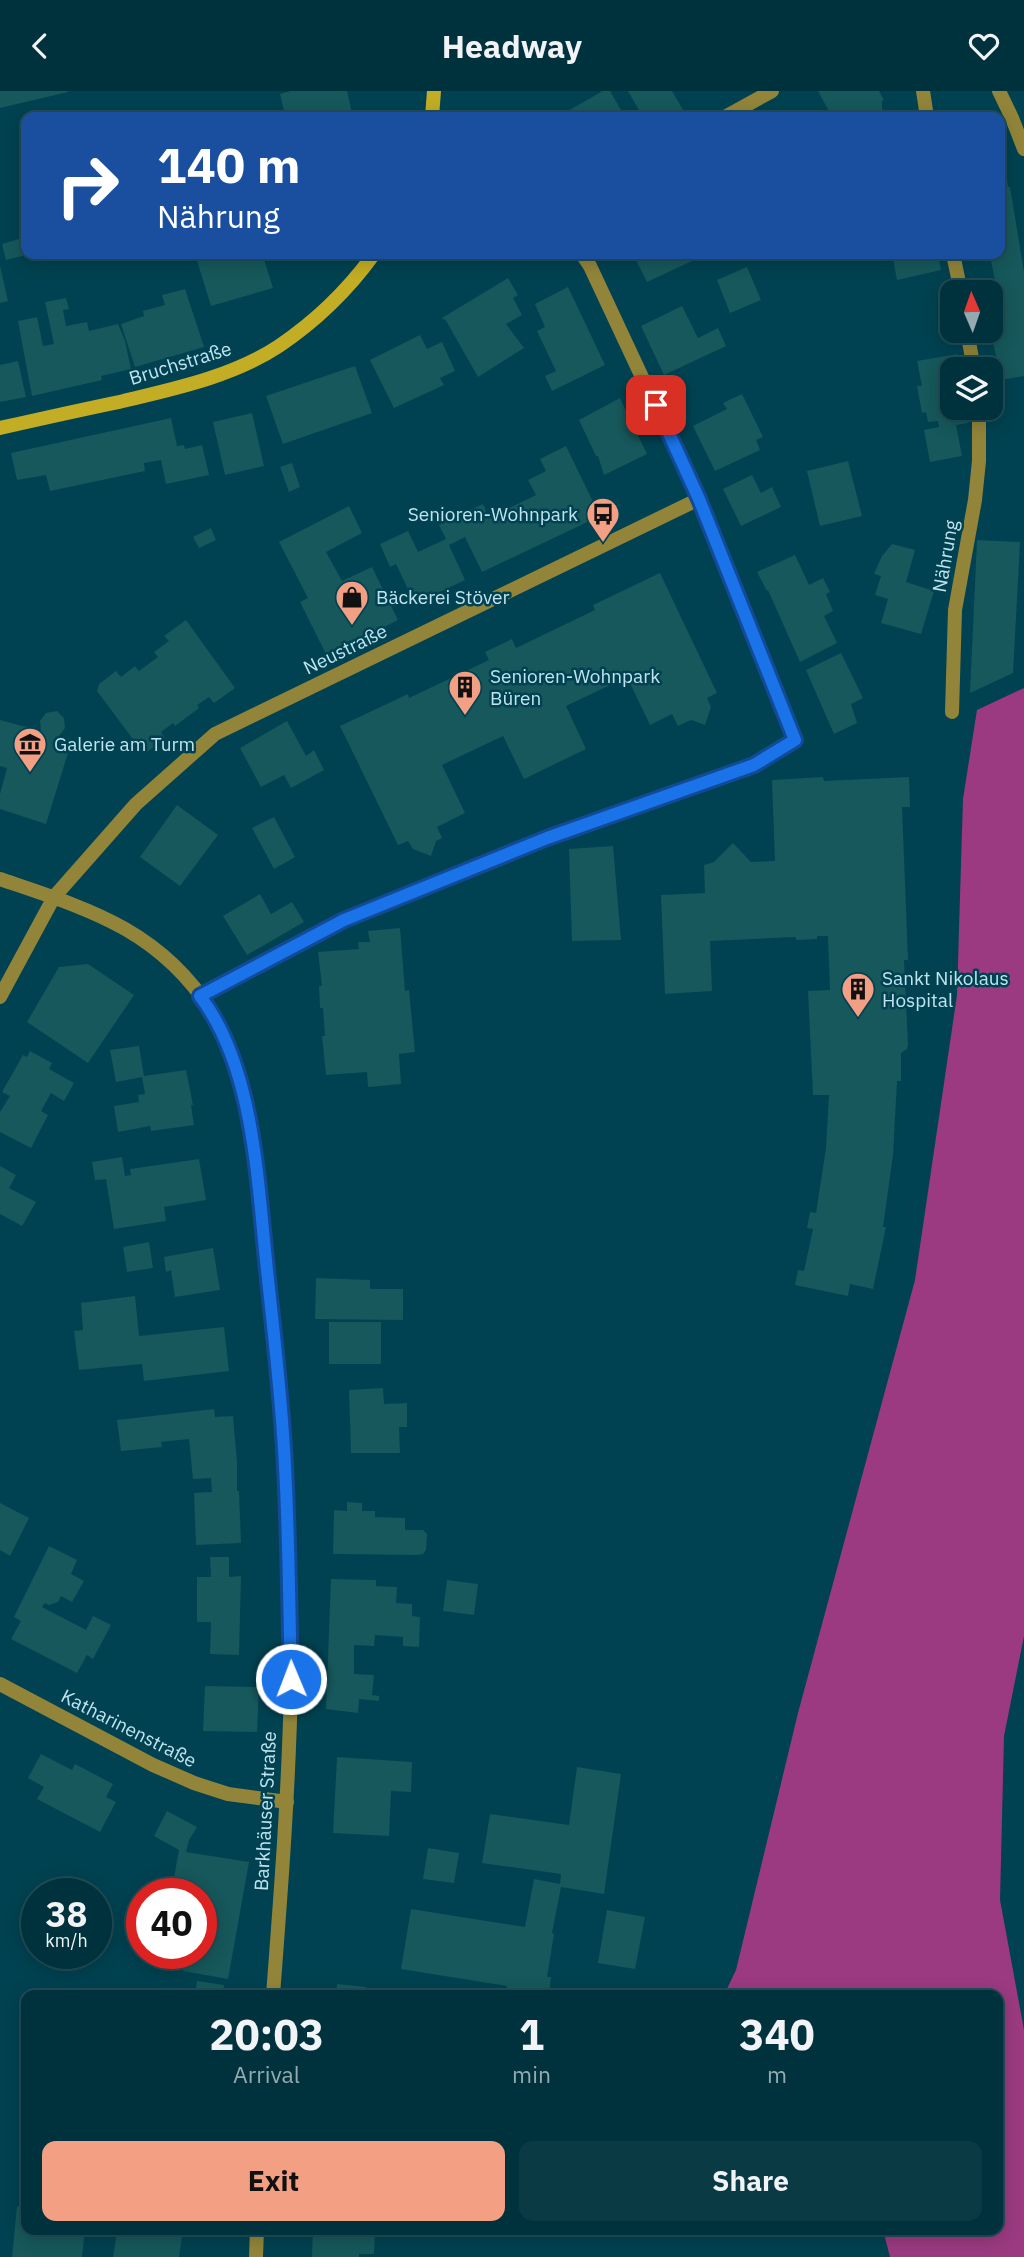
<!DOCTYPE html>
<meta charset="utf-8">
<style>
body{margin:0;font-family:"IBM Plex Sans",sans-serif;background:#0a3a44;color:#f1f3f6;height:100vh;display:flex;flex-direction:column;font-size:26px;white-space:nowrap}
*{box-sizing:border-box;margin:0}
p{font-size:23px;color:#95aab0}
.icon{flex:none;width:38px;height:38px;fill:none;stroke:currentColor;stroke-width:2;stroke-linecap:round;stroke-linejoin:round}
.map{position:relative;flex:1;overflow:hidden}
.drawer{position:absolute;left:21px;top:1899px;width:982px;height:245px;display:flex;flex-direction:column;background:#00323d;border-radius:14px;box-shadow:0 4px 18px #0003,0 0 0 2px #224d57}
.drawer>*{flex:none}
.hud{position:absolute;left:21px;top:21px;width:984px;height:147px;border-radius:14px;box-shadow:0 4px 18px #0003,0 0 0 2px #224d57;background:#1a4fa0;color:#fff;overflow:hidden}
.needle{width:46px;rotate:358deg}
.fabs{position:absolute;left:940px;top:189px;display:grid;gap:14px}
.fabs a{display:grid;place-items:center;width:63px;height:63px;border-radius:14px;background:#00323d;box-shadow:0 4px 18px #0003,0 0 0 2px #224d57;font-size:35px}
.speed{position:absolute;left:21px;top:1787px;display:flex;gap:14px;font-size:35px;font-weight:700;text-align:center}
.speed>*{display:grid;place-content:center;width:91px;height:91px;border-radius:50%;background:#00323d;box-shadow:0 4px 18px #0003,0 0 0 2px #224d57;line-height:1}
.speed small{font-size:18px;font-weight:400}
.speed .limit{border:10px solid #d22;background:#fff;color:#111}
.pin{position:absolute;display:grid;place-items:center;width:60px;height:60px;color:#fff;margin:-30px;border-radius:14px;box-shadow:0 4px 10px #0006}
.me{position:absolute;width:77px;margin:-38px;rotate:359deg;stroke-linejoin:round;filter:drop-shadow(0 0 5px #0008)}
.turn{display:flex;align-items:center;gap:24px;height:147px;padding:0 21px;font-size:32px}
.turn .icon{width:91px;height:91px;stroke-width:2.5}
.turn b{display:block;font-size:49px;line-height:60px}
.eta{display:flex;justify-content:space-evenly;align-items:center;height:119px;text-align:center}
.eta b{font-size:42px;font-weight:700;line-height:49px}
.primary-button{display:flex;gap:14px;margin-top:auto;padding:14px 21px}
.primary-button a{flex:1;height:80px;border-radius:14px;background:#f39f83;color:#111;font-size:28px;font-weight:700;line-height:80px;text-align:center}
.primary-button a+a{background:#0a3a44;color:#f1f3f6}
header{display:flex;justify-content:space-between;align-items:center;height:91px;padding:0 21px;background:#00323d;font-size:32px;font-weight:700}
.map>svg:first-child{display:block}
</style>
<header><svg class="icon" aria-label="back" viewBox="0 0 24 24"><path d="M15 5l-7 7 7 7"/></svg>Headway<svg class="icon" aria-label="heart" viewBox="0 0 24 24"><path d="M12 20l-8-8c-3-5 5-10 8-4 3-6 11-1 8 4z"/></svg></header>
<div class="map">
<svg width="1024" height="2166" viewBox="0 0 1024 2166">
<rect width="100%" height="100%" fill="#004251"/>
<polygon fill="#9b3a81" points="1024,597 1024,1545 1004,1645 1000,1809 1024,1939 1024,2166 890,2166 883,2139 998,2138 998,1904 724,1904 736,1879 798,1622 915,1189 957,904 963,708 977,619"/>
<g fill="#16585b">
<polygon points="0,0 68,0 68,1 0,17"/>
<polygon points="291,0 347,0 353,26 262,26 284,20 280,3"/>
<polygon points="603,0 610,0 625,26 557,26"/>
<polygon points="628,0 672,0 686,24 681,26 643,26"/>
<polygon points="818,0 879,0 884,9 882,10 882,24 870,26 866,19 856,26 832,26"/>
<polygon points="999,70 1003,82 1006,82 1008,96 1010,96 1024,181 1024,285 1001,289 992,246 990,246 989,240 990,240 990,201 984,201 982,193 995,191 990,163 999,163"/>
<polygon points="26,146 26,164 6,169 2,153"/>
<polygon points="195,163 243,163 245,170 263,165 273,197 211,215"/>
<polygon points="633,163 707,163 647,191"/>
<polygon points="892,163 938,163 941,179 897,189"/>
<polygon points="0,175 8,210 0,212"/>
<polygon points="747,176 761,209 730,222 717,189"/>
<polygon points="508,187 518,204 513,207 522,224 506,233 524,257 478,286 445,228 444,229 442,227"/>
<polygon points="568,196 605,274 552,300 545,285 556,280 537,240 545,236 535,213"/>
<polygon points="185,198 204,256 135,276 121,233 144,225 143,220 165,214 162,204"/>
<polygon points="66,207 69,218 63,219 66,235 87,231 89,240 118,233 125,250 131,278 101,285 102,289 32,305 18,230 37,226 43,255 54,253 45,211"/>
<polygon points="682,215 698,247 718,237 726,255 664,284 641,235"/>
<polygon points="420,244 427,258 442,251 455,280 440,287 444,294 394,317 370,269"/>
<polygon points="957,263 959,278 952,278 952,317 965,317 968,332 956,334 962,365 930,371 924,339 939,336 938,330 928,331 926,321 922,322 917,295 922,295 917,270"/>
<polygon points="18,270 26,306 0,311 0,274"/>
<polygon points="355,275 372,322 283,353 266,305"/>
<polygon points="742,303 763,346 756,349 760,359 715,380 693,335 727,318 723,312"/>
<polygon points="620,307 647,363 604,384 598,365 596,365 579,329"/>
<polygon points="252,322 264,375 225,384 213,331"/>
<polygon points="171,327 177,355 184,354 185,358 202,354 209,384 166,393 161,369 144,372 145,380 50,400 46,384 17,389 11,362"/>
<polygon points="566,355 600,425 482,481 465,446 449,454 465,489 415,513 396,473 390,476 380,453 408,440 418,461 446,448 439,434 483,413 489,427 536,404 528,389 546,380 540,368"/>
<polygon points="848,370 862,425 820,435 807,380"/>
<polygon points="292,372 300,396 289,401 280,376"/>
<polygon points="752,384 761,402 772,396 781,416 741,435 723,398"/>
<polygon points="349,415 362,442 326,461 342,490 372,476 398,529 327,565 300,511 308,507 279,451"/>
<polygon points="211,437 216,449 199,457 193,446"/>
<polygon points="977,449 1020,451 1013,582 970,602"/>
<polygon points="892,453 915,459 906,491 934,500 921,543 881,532 888,508 875,504 881,485 874,483 882,465"/>
<polygon points="795,464 809,494 823,487 830,501 826,503 833,520 824,525 837,552 800,571 768,499 767,500 757,481"/>
<polygon points="660,482 717,602 707,607 711,616 705,634 691,629 678,635 672,623 650,634 627,586 566,615 586,658 524,688 503,645 442,674 465,722 437,736 442,747 436,750 431,765 413,758 408,750 398,754 340,635 408,603 409,607 489,569 485,561 512,548 516,557 595,519 593,514"/>
<polygon points="186,529 235,597 214,612 209,606 197,614 199,617 175,635 173,632 161,641 165,648 144,663 97,600 99,593 116,580 121,586 135,575 139,580 158,566 154,561 169,550 164,545"/>
<polygon points="841,562 863,607 851,613 857,632 834,643 806,579"/>
<polygon points="57,620 64,627 65,637 59,645 72,649 46,733 0,718 0,703 7,677 0,675 0,629 41,640 40,630 46,622"/>
<polygon points="287,630 306,665 314,659 324,679 291,697 284,684 261,696 240,657"/>
<polygon points="823,686 824,690 909,686 910,716 902,716 908,869 904,869 908,954 907,958 901,962 901,990 897,990 893,1064 883,1136 886,1136 873,1198 850,1193 848,1205 795,1194 798,1179 804,1180 813,1138 807,1137 810,1121 816,1122 826,1057 829,1004 813,1004 808,900 830,899 828,845 817,845 817,848 796,849 796,846 710,850 712,900 665,903 661,804 705,802 704,774 714,771 733,752 751,771 775,770 772,689"/>
<polygon points="177,714 218,744 180,795 140,766"/>
<polygon points="274,726 295,766 274,778 252,737"/>
<polygon points="613,755 621,849 572,850 569,758"/>
<polygon points="260,803 271,823 292,811 304,831 247,864 223,825"/>
<polygon points="400,837 405,900 409,899 415,961 399,963 401,993 368,996 367,981 326,984 322,945 325,945 323,917 320,917 319,895 322,895 318,861 359,858 358,851 370,851 368,840"/>
<polygon points="88,873 134,904 88,972 27,931 59,876"/>
<polygon points="139,955 144,985 186,979 193,1014 191,1014 194,1034 151,1040 150,1035 118,1041 114,1015 139,1011 138,1004 145,1003 142,986 116,991 110,959"/>
<polygon points="30,960 52,972 49,978 74,992 64,1010 51,1002 41,1020 48,1024 31,1057 0,1041 0,1021 10,1005 2,1001 23,964 27,966"/>
<polygon points="122,1066 125,1085 131,1084 130,1078 199,1068 206,1109 164,1116 166,1130 114,1138 106,1088 95,1089 92,1071"/>
<polygon points="0,1075 16,1084 9,1097 36,1111 22,1135 0,1123"/>
<polygon points="149,1151 153,1177 127,1181 123,1156"/>
<polygon points="213,1157 220,1199 175,1206 171,1179 166,1181 164,1166"/>
<polygon points="316,1187 370,1189 370,1198 403,1198 403,1229 315,1228"/>
<polygon points="135,1205 139,1245 224,1236 229,1280 144,1290 142,1273 79,1279 74,1240 83,1239 81,1212"/>
<rect x="329" y="1231" width="52" height="42"/>
<polygon points="383,1297 384,1313 407,1312 407,1336 399,1336 400,1362 351,1362 349,1299"/>
<polygon points="214,1318 215,1326 233,1325 237,1371 237,1400 239,1400 241,1452 196,1454 194,1402 212,1401 211,1387 193,1388 189,1348 161,1351 162,1356 121,1360 117,1329"/>
<polygon points="347,1411 362,1412 362,1420 375,1420 375,1426 405,1427 405,1439 423,1439 427,1443 426,1459 423,1463 417,1464 333,1463 334,1419 347,1420"/>
<polygon points="0,1412 29,1427 10,1465 0,1459"/>
<polygon points="49,1455 77,1469 71,1483 84,1490 72,1511 61,1505 58,1511 49,1514 45,1512 42,1516 86,1539 93,1525 111,1534 93,1568 87,1564 77,1582 11,1548 21,1530 14,1526"/>
<polygon points="210,1466 229,1466 229,1486 241,1485 239,1564 210,1563 211,1531 197,1531 197,1486 211,1486"/>
<polygon points="331,1488 376,1489 376,1495 397,1496 396,1512 412,1513 412,1525 420,1526 419,1556 403,1555 403,1546 375,1544 374,1555 354,1554 354,1583 374,1584 372,1604 379,1605 379,1610 359,1608 358,1622 326,1618"/>
<polygon points="447,1489 478,1493 474,1524 443,1520"/>
<polygon points="205,1595 259,1596 257,1641 203,1640"/>
<polygon points="41,1663 72,1679 75,1673 113,1693 106,1706 116,1711 100,1741 37,1708 44,1696 28,1687"/>
<polygon points="337,1666 412,1671 411,1701 391,1700 389,1745 333,1742"/>
<polygon points="577,1676 621,1683 604,1803 561,1796 552,1842 554,1843 547,1886 551,1886 549,1904 504,1904 507,1895 401,1878 411,1818 525,1836 534,1788 560,1793 561,1783 482,1772 490,1723 569,1734"/>
<polygon points="167,1720 197,1736 189,1749 186,1761 249,1771 228,1888 183,1880 186,1862 201,1862 201,1802 189,1802 190,1796 173,1792 179,1759 154,1745"/>
<polygon points="428,1757 459,1762 454,1792 423,1788"/>
<polygon points="607,1819 645,1826 635,1878 598,1872"/>
<polygon points="197,1890 224,1894 223,1904 195,1904"/>
<polygon points="337,1893 366,1896 365,1904 336,1904"/>
<polygon points="17,2115 26,2116 26,2138 85,2138 82,2166 12,2166"/>
<polygon points="124,2138 183,2138 179,2166 113,2166 117,2141 124,2142"/>
<polygon points="313,2138 375,2138 374,2163 359,2163 359,2166 312,2166"/>
</g>
<g fill="none" stroke-linecap="round" stroke-linejoin="round">
<g stroke="#92853a" stroke-width="14">
<polyline points="923,0 927,26"/>
<polyline points="999,0 1012,27 1024,58"/>
<polyline points="725,26 772,0"/>
<polyline points="953,163 961,201"/>
<polyline points="967,240 974,278"/>
<polyline points="952,621 955,519 975,409 979,370 979,317"/>
<polyline points="200,905 344,829 547,747 754,674 795,649 699,408 590,175 582,163"/>
<polyline points="0,906 54,806 136,713 215,643 699,408"/>
<polyline points="0,1593 153,1674 194,1692 228,1703 287,1711"/>
</g>
<g stroke="#92853a" stroke-width="14">
<path d="M0,788C88,818 159,838 212,921C251,982 257,1087 265,1159C272,1229 280,1300 285,1371C288,1411 287,1451 288,1490C289,1524 292,1557 291,1591C289,1695 281,1800 273,1904"/>
<polyline points="256,2166 257,2138"/>
</g>
<g stroke="#c3ad24" stroke-width="14">
<polyline points="432,26 434,0"/>
<path d="M0,337C40,328 80,319 119,311C173,298 232,286 279,255C316,230 348,199 374,163"/>
</g>
</g>
<g fill="none" stroke-linecap="round" stroke-linejoin="round">
<defs>
<path id="route" d="M291,1588C289,1518 289,1447 285,1376C282,1307 273,1238 266,1169C257,1084 253,975 200,905L344,829L547,747L754,674L795,649L699,408L656,314"/>
</defs>
<use href="#route" stroke="#114b97" stroke-width="18"/>
<use href="#route" stroke="#1a73e8" stroke-width="12"/>
</g>
<defs>
<symbol id="bus-pin" viewBox="-11 -11 22 30"><path d="M0 17L-7.5 6A9.5 9.5 0 1 1 7.5 6Z" fill="#f39f83" stroke="#004251"/><path d="M-5-6H5V4H4V6H2V4H-2V6H-4V4H-5ZM-3.5-4V0h7V-4ZM-3.5 1.2v1.5H-2V1.2ZM2 1.2v1.5H3.5V1.2Z" fill="#111"/></symbol>
<symbol id="shop-pin" viewBox="-11 -11 22 30"><path d="M0 17L-7.5 6A9.5 9.5 0 1 1 7.5 6Z" fill="#f39f83" stroke="#004251"/><path d="M-5-2.5h2.3a2.7 3.5 0 0 1 5.4 0H5L5.5 6h-11ZM-1.5-2.5h3a1.5 2.3 0 0 0-3 0Z" fill="#111"/></symbol>
<symbol id="building-pin" viewBox="-11 -11 22 30"><path d="M0 17L-7.5 6A9.5 9.5 0 1 1 7.5 6Z" fill="#f39f83" stroke="#004251"/><path d="M-4-6H4V6H1V3H-1V6H-4ZM-2.5-4.3h1.7v1.8h-1.7ZM.8-4.3h1.7v1.8H.8ZM-2.5-1h1.7V.8h-1.7ZM.8-1h1.7V.8H.8Z" fill="#111"/></symbol>
<symbol id="museum-pin" viewBox="-11 -11 22 30"><path d="M0 17L-7.5 6A9.5 9.5 0 1 1 7.5 6Z" fill="#f39f83" stroke="#004251"/><path d="M0-6L6-3V-2H-6V-3ZM-5-1h2V3h-2ZM-1-1h2V3h-2ZM3-1h2V3H3ZM-6 4H6V6H-6Z" fill="#111"/></symbol>
</defs>
<g fill-rule="evenodd">
<use href="#bus-pin" x="584" y="404" width="38" height="52"/>
<use href="#shop-pin" x="333" y="487" width="38" height="52"/>
<use href="#building-pin" x="446" y="577" width="38" height="52"/>
<use href="#museum-pin" x="11" y="634" width="38" height="52"/>
<use href="#building-pin" x="839" y="879" width="38" height="52"/>
</g>
<g text-anchor="middle" dominant-baseline="central" stroke-width="5" stroke-linejoin="round" paint-order="stroke">
<g font-size="19" fill="#c0e4ef" stroke="#004251">
<text transform="translate(180 272) rotate(-17)">Bruchstraße</text>
<text transform="translate(945 465) rotate(-80)">Nährung</text>
<text transform="translate(345 558) rotate(-26)">Neustraße</text>
<text transform="translate(129 1637) rotate(27)">Katharinenstraße</text>
<text transform="translate(265 1720) rotate(-87)">Barkhäuser Straße</text>
</g>
<g font-size="19" fill="#c0e4ef" stroke="#004251" text-anchor="start">
<text x="578" y="423" text-anchor="end">Senioren-Wohnpark</text>
<text x="376" y="506">Bäckerei Stöver</text>
<text x="490" y="585">Senioren-Wohnpark<tspan x="490" dy="22">Büren</tspan></text>
<text x="54" y="653">Galerie am Turm</text>
<text x="882" y="887">Sankt Nikolaus<tspan x="882" dy="22">Hospital</tspan></text>
</g>
</g>
</svg>
<div class="fabs">
<a><svg class="needle" viewBox="-14 -14 28 28"><path d="M0-13l5 13h-10z" fill="#e53935"/><path d="M0 13l5-13h-10z" fill="#95aab0"/></svg></a>
<a><svg class="icon" aria-label="layers" viewBox="0 0 24 24"><path d="M12 4l9 5-9 5-9-5zM3 14l9 5 9-5"/></svg></a>
</div>
<div class="speed"><div>38<small>km/h</small></div><div class="limit">40</div></div>
<div class="pin" style="left:656px;top:314px;background:#d93025"><svg class="icon" aria-label="arrive" viewBox="0 0 24 24"><path d="M6 21V4h12l-3 4 3 4H6"/></svg></div>
<svg class="me" style="left:291px;top:1588px" viewBox="-20 -20 40 40"><circle r="17" fill="#1a73e8" stroke="#fff" stroke-width="3"/><path d="M0-11L8 9 0 5-8 9z" fill="#fff"/></svg>
<div class="hud">
<div class="turn"><svg class="icon" aria-label="right" viewBox="0 0 24 24"><path d="M7 20v-9h11M14 6l5 5-5 5"/></svg><div><b>140 m</b>Nährung</div></div>
</div>
<section class="drawer">
<div class="eta">
<div><b>20:03</b><p>Arrival</p></div>
<div><b>1</b><p>min</p></div>
<div><b>340</b><p>m</p></div>
</div>
<div class="primary-button"><a>Exit</a><a>Share</a></div>
</section>
</div>
